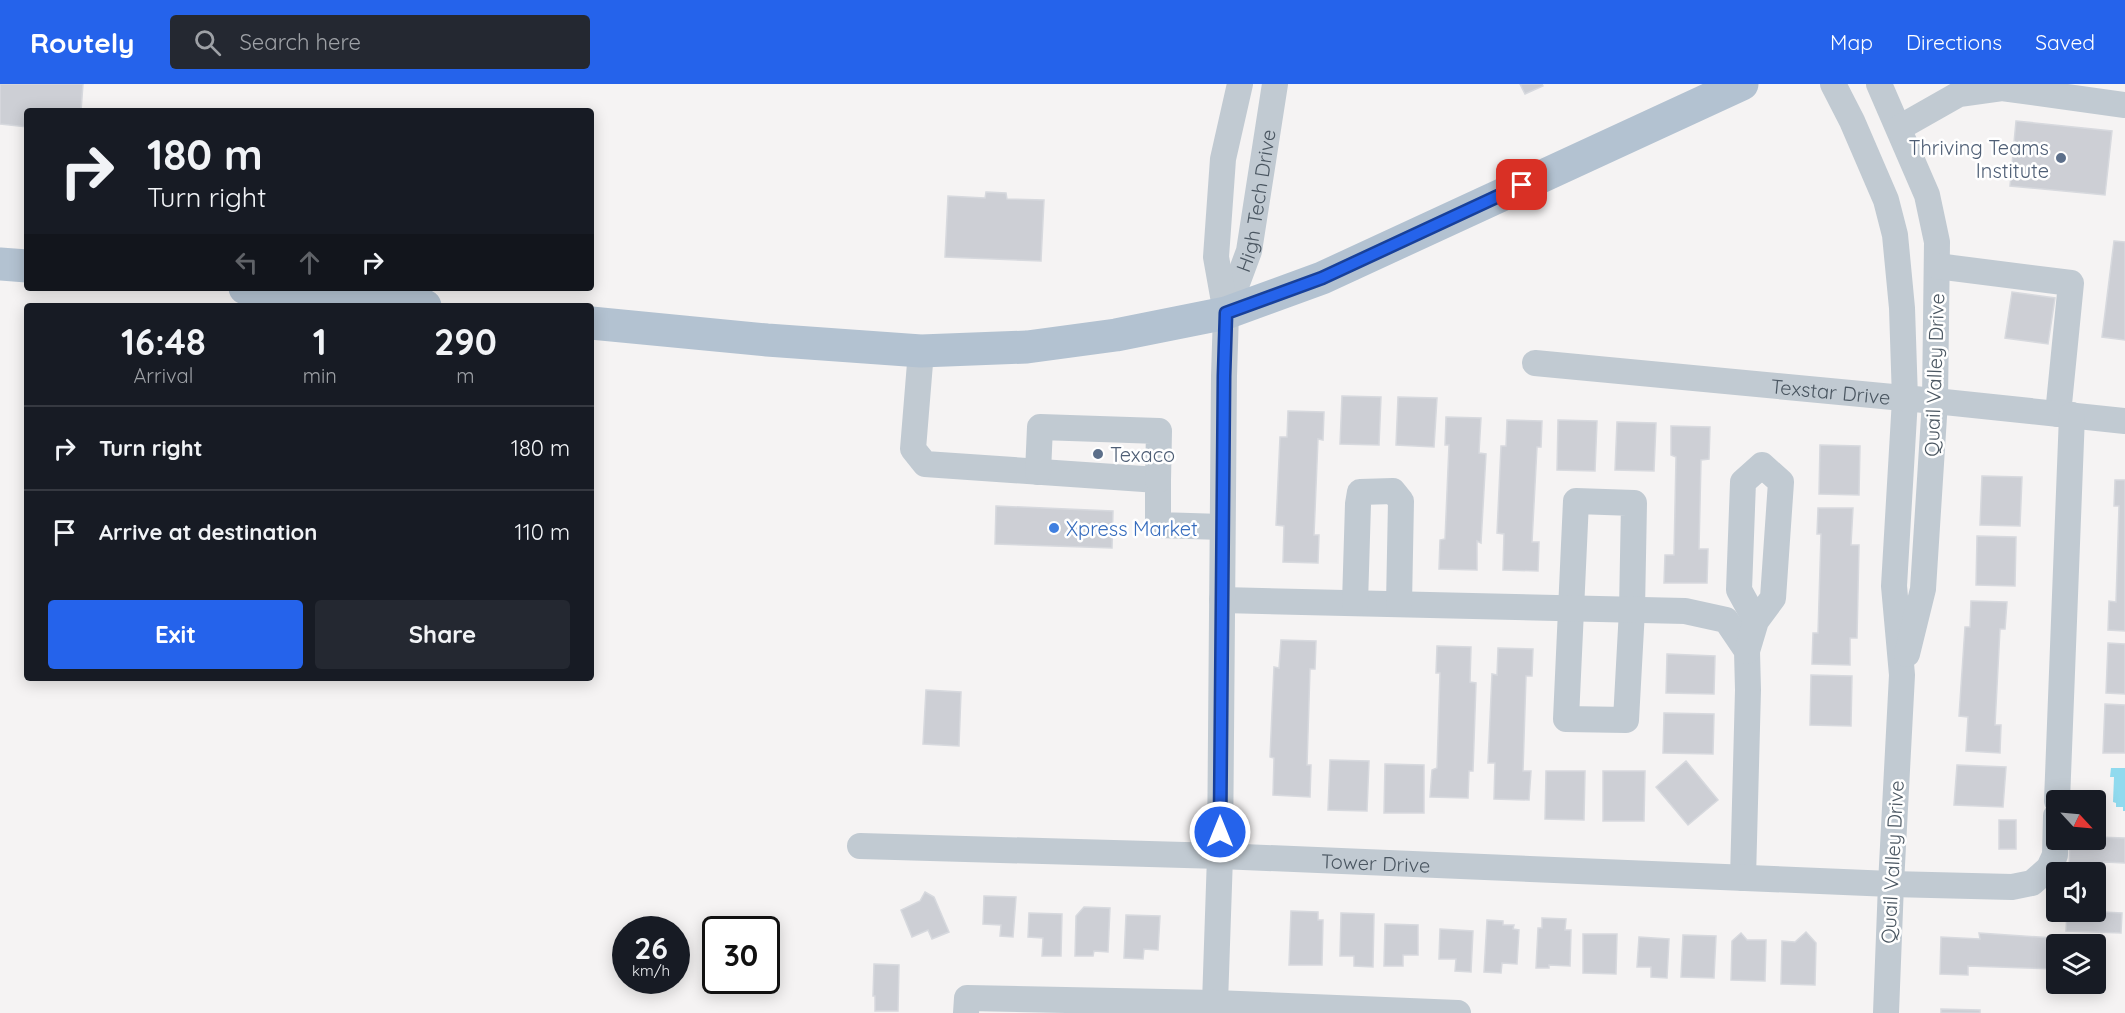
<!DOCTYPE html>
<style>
body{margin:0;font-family:Quicksand,sans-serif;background:#242831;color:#f1f3f6;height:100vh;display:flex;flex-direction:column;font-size:22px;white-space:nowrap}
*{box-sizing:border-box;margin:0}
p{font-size:20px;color:#9ea1a6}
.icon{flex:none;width:33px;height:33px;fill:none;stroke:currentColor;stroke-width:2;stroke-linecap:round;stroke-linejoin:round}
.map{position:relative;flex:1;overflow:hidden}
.drawer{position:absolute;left:24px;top:219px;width:570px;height:378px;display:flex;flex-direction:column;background:#171b24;border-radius:6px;box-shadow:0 3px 15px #0003}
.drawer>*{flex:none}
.top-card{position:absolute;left:24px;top:24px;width:570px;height:183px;border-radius:6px;box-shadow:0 3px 15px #0003;background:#171b24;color:#f1f3f6;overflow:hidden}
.needle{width:39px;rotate:116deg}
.controls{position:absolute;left:2046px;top:706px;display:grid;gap:12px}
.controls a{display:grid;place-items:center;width:60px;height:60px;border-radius:6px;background:#171b24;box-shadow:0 3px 15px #0003;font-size:30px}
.speed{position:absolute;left:612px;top:832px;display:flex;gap:12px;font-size:30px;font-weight:700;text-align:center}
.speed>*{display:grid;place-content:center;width:78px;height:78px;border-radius:50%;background:#171b24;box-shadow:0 3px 15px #0003;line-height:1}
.speed small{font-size:15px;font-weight:400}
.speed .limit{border:3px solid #111;border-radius:9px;background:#fff;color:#111}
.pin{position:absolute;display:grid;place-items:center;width:51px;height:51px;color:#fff;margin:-26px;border-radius:12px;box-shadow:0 3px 9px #0006}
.me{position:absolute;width:66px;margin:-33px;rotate:0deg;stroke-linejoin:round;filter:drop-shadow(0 0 4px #0008)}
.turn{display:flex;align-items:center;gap:21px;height:126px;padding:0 24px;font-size:27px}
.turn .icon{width:78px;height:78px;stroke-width:2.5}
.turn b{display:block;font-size:42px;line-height:51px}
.lanes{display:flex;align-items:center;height:57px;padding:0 24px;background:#0003;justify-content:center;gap:30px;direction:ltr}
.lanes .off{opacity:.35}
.eta{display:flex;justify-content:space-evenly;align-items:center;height:102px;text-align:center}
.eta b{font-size:36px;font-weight:700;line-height:42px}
.button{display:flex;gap:12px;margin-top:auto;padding:12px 24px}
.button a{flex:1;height:69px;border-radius:6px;background:#2563eb;color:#fff;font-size:24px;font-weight:700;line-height:69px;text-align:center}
.button a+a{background:#242831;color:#f1f3f6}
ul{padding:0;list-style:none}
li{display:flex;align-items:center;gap:18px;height:84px;padding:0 24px;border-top:2px solid #363941}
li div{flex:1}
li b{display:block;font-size:22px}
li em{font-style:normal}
header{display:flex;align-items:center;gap:36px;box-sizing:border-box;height:84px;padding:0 30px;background:#2563eb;color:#fff}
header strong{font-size:28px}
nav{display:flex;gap:33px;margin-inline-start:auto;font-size:21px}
.search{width:420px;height:54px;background:#242831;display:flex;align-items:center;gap:15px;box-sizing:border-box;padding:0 21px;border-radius:6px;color:#9ea1a6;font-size:22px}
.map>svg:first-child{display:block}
</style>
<header>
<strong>Routely</strong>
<div class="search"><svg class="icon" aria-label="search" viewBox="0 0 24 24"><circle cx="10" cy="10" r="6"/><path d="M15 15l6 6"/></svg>Search here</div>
<nav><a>Map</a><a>Directions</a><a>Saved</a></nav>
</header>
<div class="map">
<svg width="2125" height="929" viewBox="0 0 2125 929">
<rect width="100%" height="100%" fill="#f5f3f3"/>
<polygon fill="#90daee" points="2111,684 2125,684 2125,727 2123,727 2123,723 2116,723 2116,719 2113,718 2114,693 2110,693"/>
<g fill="#cdcfd5" stroke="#d7d9de" stroke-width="1.5">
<polygon points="0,0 83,0 81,27 27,27 27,43 0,40"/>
<polygon points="1520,0 1542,0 1543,2 1525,10"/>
<polygon points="2016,37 2112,47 2105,111 2010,102"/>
<polygon points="986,108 1006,109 1007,115 1044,116 1041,177 945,173 948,112 985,114"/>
<polygon points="2114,157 2125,158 2125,256 2102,253"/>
<polygon points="2012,208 2055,214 2048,260 2005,254"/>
<polygon points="1342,312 1381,313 1379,361 1340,360"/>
<polygon points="1398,313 1437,314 1434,363 1396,361"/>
<polygon points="1288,327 1324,328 1323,356 1318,355 1314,451 1319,451 1318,479 1283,478 1284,442 1276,441 1280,353 1287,353"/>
<polygon points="1446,333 1481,334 1479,369 1486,370 1481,459 1477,457 1477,486 1439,485 1440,456 1445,455 1449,361 1445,361"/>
<polygon points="1507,336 1542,337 1541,363 1537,363 1532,458 1539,458 1538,487 1503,486 1504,450 1497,449 1501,362 1506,362"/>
<polygon points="1558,336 1597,337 1595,387 1557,386"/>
<polygon points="1617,338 1656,339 1654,387 1615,386"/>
<polygon points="1671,342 1710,343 1709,375 1701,376 1699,465 1708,465 1707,499 1664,499 1665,471 1674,471 1676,373 1671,371"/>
<polygon points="1820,361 1860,362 1859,411 1819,410"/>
<polygon points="1982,392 2022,393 2020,442 1980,441"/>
<polygon points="2115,396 2125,396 2125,547 2108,546 2109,517 2116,518 2119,422 2114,422"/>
<polygon points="996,422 1113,427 1112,464 995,460"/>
<polygon points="1818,424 1853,424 1851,461 1859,461 1857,554 1850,554 1850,581 1812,580 1813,549 1818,549 1821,450 1817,450"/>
<polygon points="1977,452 2016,453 2015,502 1976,501"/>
<polygon points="1971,517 2007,518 2005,545 2000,545 1995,641 2001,641 2000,669 1966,667 1968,633 1959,632 1965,543 1970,543"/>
<polygon points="1281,556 1316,557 1315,585 1310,585 1307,681 1311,681 1310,713 1273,711 1274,674 1270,673 1274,583 1279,584"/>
<polygon points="2108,559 2125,560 2125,610 2106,609"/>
<polygon points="1437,562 1471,563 1470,598 1476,599 1473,687 1469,687 1468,714 1430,713 1432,686 1437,684 1440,589 1436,589"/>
<polygon points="1498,564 1533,565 1532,592 1526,592 1523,687 1531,687 1529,716 1494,715 1495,679 1488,679 1492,590 1497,591"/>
<polygon points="1667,570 1715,572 1714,610 1666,609"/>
<polygon points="1811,591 1852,592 1851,642 1810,641"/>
<polygon points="926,606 961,608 959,662 923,660"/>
<polygon points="2105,620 2125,621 2125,669 2103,669"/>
<polygon points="1664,629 1714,630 1713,670 1663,669"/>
<polygon points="1330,676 1369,677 1367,727 1328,726"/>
<polygon points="1686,677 1718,716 1688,741 1656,703"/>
<polygon points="1385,680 1424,681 1424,729 1384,729"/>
<polygon points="1957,681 2006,683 2003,723 1954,721"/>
<polygon points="1546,687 1585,687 1584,736 1545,735"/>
<polygon points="1603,687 1645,687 1644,737 1603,737"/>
<rect x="1999" y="736" width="17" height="29"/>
<polygon points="2096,753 2125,754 2125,779 2104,778 2102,828 2122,829 2121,849 2066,847 2067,828 2096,828 2096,789 2069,789 2070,756 2096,756"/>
<polygon points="925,808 934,813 949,848 932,855 928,846 912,853 901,826 920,817"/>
<polygon points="984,812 1016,813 1013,853 1000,852 1001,841 983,840"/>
<polygon points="1084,823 1110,824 1108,868 1094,867 1093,872 1075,872 1076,832"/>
<polygon points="1291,827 1318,828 1318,836 1323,836 1322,881 1289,881"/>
<polygon points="1029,829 1062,830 1061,872 1042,872 1043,854 1028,853"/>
<polygon points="1341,829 1374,830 1373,883 1354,882 1354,872 1340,872"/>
<polygon points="1126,831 1160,832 1158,866 1144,865 1143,875 1124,874"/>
<polygon points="1542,834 1566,835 1565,846 1571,846 1570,882 1549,881 1549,884 1536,884 1538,844 1542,844"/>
<polygon points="1487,836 1503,837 1503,841 1514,841 1513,845 1519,846 1517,880 1502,879 1501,889 1484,888"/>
<polygon points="1385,840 1418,841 1418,871 1403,871 1403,882 1384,882"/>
<polygon points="1440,845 1473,847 1471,888 1455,887 1456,875 1439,875"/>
<polygon points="1806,848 1816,859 1815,901 1781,900 1782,857 1795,858"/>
<polygon points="1741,849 1747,856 1766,856 1765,897 1731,896 1732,857"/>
<polygon points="1979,849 2067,855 2068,860 2068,853 2100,854 2098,897 2096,897 2096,861 2056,861 2056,885 1968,882 1968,891 1940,890 1941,853 1980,855"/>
<polygon points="1583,850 1617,850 1616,890 1583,889"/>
<polygon points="1683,851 1716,852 1714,894 1681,893"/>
<polygon points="1639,853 1669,855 1667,894 1651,893 1651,883 1637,883"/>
<polygon points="874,880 899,881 898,927 875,927 875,912 873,912"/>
<polygon points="1941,925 1980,926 1980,929 1941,929"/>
</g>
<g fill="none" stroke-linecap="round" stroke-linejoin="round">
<g stroke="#c1cad2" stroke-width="26">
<polyline points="1833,0 1852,37 1886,116 1895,151 1902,224 1905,315 1894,502 1902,591 1891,800 1886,929"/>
<polyline points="1879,0 1927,111 1937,158 1935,317 1923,505 1907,570"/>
<polyline points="1899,44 1959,10 2002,4 2125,21"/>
<polyline points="1937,182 2071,199 2058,330"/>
<path id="s1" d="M1226,229L1249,167L1275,0"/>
<polyline points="921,267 913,365 925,380 1158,396 1158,441 1222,443"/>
<path id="s2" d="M1535,279L1935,317L2125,337"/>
<polyline points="1038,388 1040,343 1159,347 1158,396"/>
<polygon points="1576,417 1634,419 1632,526 1626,636 1566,635"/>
<polyline points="1222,516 1685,527 1726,536 1747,567 1748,606 1743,794"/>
<polyline points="1355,519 1358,420 1360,408 1393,407 1401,417 1399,520"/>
<polyline points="1747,567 1756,537 1773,514 1781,398 1762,381 1743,398 1739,506 1756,537"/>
<polyline points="2057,717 2072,331"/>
<path id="s3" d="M860,762L1220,772L1891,800L2012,803L2032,799L2049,784L2055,771L2056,732"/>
<polyline points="1215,919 1220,772 1224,292 1226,229 1216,173 1223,75 1240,0"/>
<polyline points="966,929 967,914 1215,919 1458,929"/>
</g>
<g stroke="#b3c2d1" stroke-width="33">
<polyline points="0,180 27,182"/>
<polyline points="245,204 425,222"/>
<polyline points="591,239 767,256 921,267 1027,263 1116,251 1226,229 1322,194 1742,0"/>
</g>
</g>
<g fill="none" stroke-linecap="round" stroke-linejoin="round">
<defs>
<polyline id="route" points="1220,748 1224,292 1226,229 1322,194 1522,101"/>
</defs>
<use href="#route" stroke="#184099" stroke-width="15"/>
<use href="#route" stroke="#2563eb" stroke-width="10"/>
</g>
<g fill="#5c6f8a" stroke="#fff" stroke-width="2">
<circle cx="2061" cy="74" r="6"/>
<circle cx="1098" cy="370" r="6"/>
</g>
<circle fill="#3f7fe0" stroke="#fff" stroke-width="2" cx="1054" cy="444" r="6"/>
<g text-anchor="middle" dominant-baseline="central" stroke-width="5" stroke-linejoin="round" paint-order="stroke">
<g font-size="20" fill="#4e5e75" stroke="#fff" text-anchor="end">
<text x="2049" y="63">Thriving Teams<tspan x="2049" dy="23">Institute</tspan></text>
<text x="1110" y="370" text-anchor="start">Texaco</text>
</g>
<g font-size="20" fill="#4a5661" stroke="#fff">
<text stroke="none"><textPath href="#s1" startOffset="117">High Tech Drive</textPath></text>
<text transform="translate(1934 291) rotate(-88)">Quail Valley Drive</text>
<text stroke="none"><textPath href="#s2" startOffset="297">Texstar Drive</textPath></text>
<text stroke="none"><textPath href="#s3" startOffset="516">Tower Drive</textPath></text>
<text transform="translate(1892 778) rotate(-87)">Quail Valley Drive</text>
</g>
<g font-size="20" fill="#366cbe" stroke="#fff" text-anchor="start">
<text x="1066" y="444">Xpress Market</text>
</g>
</g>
</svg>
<div class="controls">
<a><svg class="needle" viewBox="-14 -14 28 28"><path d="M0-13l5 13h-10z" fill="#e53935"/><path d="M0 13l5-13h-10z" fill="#9ea1a6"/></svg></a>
<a><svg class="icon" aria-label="sound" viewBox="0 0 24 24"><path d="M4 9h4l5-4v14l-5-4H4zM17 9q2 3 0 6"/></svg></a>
<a><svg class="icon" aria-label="layers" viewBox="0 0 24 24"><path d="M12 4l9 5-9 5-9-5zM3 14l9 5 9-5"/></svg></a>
</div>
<div class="speed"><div>26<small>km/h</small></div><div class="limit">30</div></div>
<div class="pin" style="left:1522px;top:101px;background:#d93025"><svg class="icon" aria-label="arrive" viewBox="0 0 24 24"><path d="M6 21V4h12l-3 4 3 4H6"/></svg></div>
<svg class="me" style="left:1220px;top:748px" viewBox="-20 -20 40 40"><circle r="17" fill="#2563eb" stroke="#fff" stroke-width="3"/><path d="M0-11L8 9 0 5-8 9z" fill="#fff"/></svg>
<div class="top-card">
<div class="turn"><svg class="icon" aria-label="right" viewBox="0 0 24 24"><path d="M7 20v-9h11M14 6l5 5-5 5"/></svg><div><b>180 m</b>Turn right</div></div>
<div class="lanes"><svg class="icon off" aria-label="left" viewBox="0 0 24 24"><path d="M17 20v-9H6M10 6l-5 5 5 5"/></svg><svg class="icon off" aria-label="ahead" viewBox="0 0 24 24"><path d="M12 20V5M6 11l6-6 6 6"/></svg><svg class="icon" aria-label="right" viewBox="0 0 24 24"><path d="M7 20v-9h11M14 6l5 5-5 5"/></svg></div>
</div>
<section class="drawer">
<div class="eta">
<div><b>16:48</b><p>Arrival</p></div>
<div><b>1</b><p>min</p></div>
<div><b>290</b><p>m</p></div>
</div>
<ul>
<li><svg class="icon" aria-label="right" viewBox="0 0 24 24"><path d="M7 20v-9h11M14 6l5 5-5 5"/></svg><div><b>Turn right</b></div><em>180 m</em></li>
<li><svg class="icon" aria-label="arrive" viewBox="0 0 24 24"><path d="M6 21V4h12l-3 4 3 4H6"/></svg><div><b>Arrive at destination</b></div><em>110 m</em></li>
</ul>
<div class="button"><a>Exit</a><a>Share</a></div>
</section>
</div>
